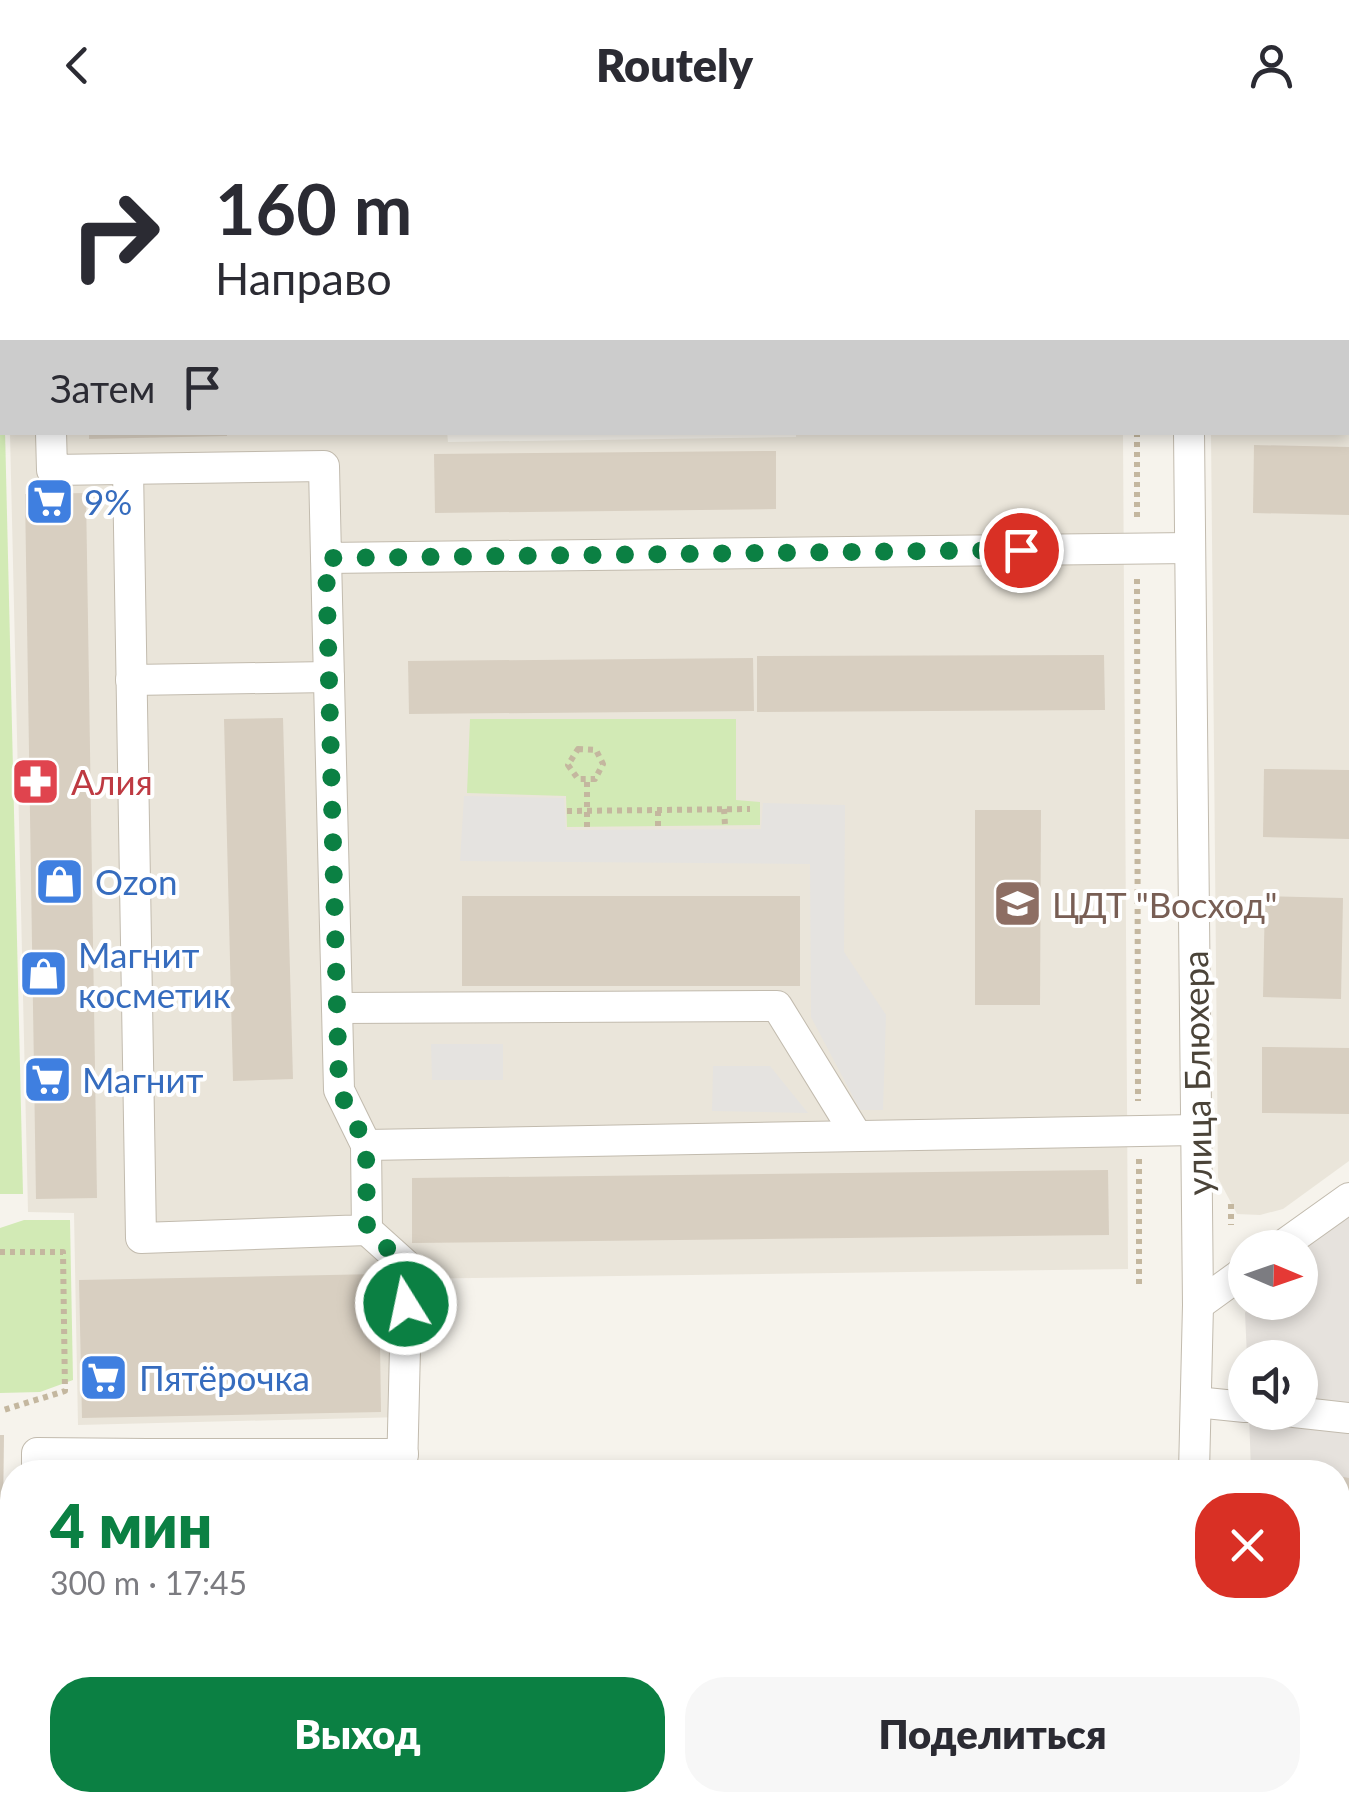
<!DOCTYPE html>
<html lang="ru">
<meta charset="utf-8">
<style>
body{margin:0;font-family:Lato,sans-serif;background:#f7f7f7;color:#2b2b33;height:100vh;display:flex;flex-direction:column;font-size:38px;white-space:nowrap}
*{box-sizing:border-box;margin:0}
p{font-size:32px;color:#7c7c81}
.icon{flex:none;width:55px;height:55px;fill:none;stroke:currentColor;stroke-width:2;stroke-linecap:round;stroke-linejoin:round}
.map{position:relative;flex:1;overflow:hidden}
.details{position:absolute;left:0px;top:1330px;width:1350px;height:352px;display:flex;flex-direction:column;background:#fff;border-radius:40px 40px 0 0;box-shadow:0 5px 15px #0003}
.details>*{flex:none}
.top-card{position:absolute;left:0px;top:0px;width:1350px;height:305px;box-shadow:0 5px 15px #0003;background:#fff;color:#2b2b33;overflow:hidden}
.needle{width:65px;rotate:92deg}
.controls{position:absolute;left:1228px;top:1100px;display:grid;gap:20px}
.controls a{display:grid;place-items:center;width:90px;height:90px;border-radius:50%;background:#fff;box-shadow:0 5px 15px #0003;font-size:50px}
.pin{position:absolute;display:grid;place-items:center;width:85px;height:85px;color:#fff;margin:-42px;border:5px solid #fff;border-radius:50%;box-shadow:0 2px 10px #0007}
.me{position:absolute;width:110px;margin:-55px;rotate:350deg;stroke-linejoin:round;filter:drop-shadow(0 0 8px #0008)}
.turn{display:flex;align-items:center;gap:35px;height:210px;padding:0 50px;font-size:45px}
.turn .icon{width:130px;height:130px;stroke-width:2.5}
.turn b{display:block;font-size:70px;line-height:85px}
.then{display:flex;align-items:center;height:95px;padding:0 50px;background:#0003;gap:20px;font-size:38px}
.round{display:grid;place-items:center;flex:none;width:105px;height:105px;border-radius:40px;background:#f7f7f7}
.overview{display:flex;align-items:center;justify-content:space-between;height:170px;padding:0 50px}
h1{font-size:60px;font-weight:800;line-height:75px;color:#0b8043}
.cta{display:flex;gap:20px;margin-top:auto;padding:20px 50px}
.cta a{flex:1;height:115px;border-radius:40px;background:#0b8043;color:#fff;font-size:40px;font-weight:800;line-height:115px;text-align:center}
.cta a+a{background:#f7f7f7;color:#2b2b33}
header{display:flex;justify-content:space-between;align-items:center;height:130px;padding:0 50px;background:#fff;font-size:45px;font-weight:800}
.map>svg:first-child{display:block}
</style>
<header><svg class="icon" aria-label="back" viewBox="0 0 24 24"><path d="M15 5l-7 7 7 7"/></svg>Routely<svg class="icon" aria-label="person" viewBox="0 0 24 24"><circle cx="12" cy="8" r="4"/><path d="M4 21q1-7 8-7t8 7"/></svg></header>
<div class="map">
<svg width="1349" height="1681" viewBox="0 0 1349 1681">
<rect width="100%" height="100%" fill="#f6f3ec"/>
<g fill="#eae5da">
<polygon points="0,0 1068,0 1068,2 2,2 0,66"/>
<polygon points="1209,0 1349,0 1349,1031 1283,1079 1260,1085 1237,1084 1218,1048 1211,303 1348,302 1348,2"/>
<polygon points="447,302 448,312 796,307 796,302 1123,303 1128,1139 401,1149 403,1287 78,1295 74,1083 28,1082 10,303"/>
</g>
<polygon fill="#e6e2dd" points="1349,1085 1349,1681 1239,1681 1240,1670 1338,1670 1338,1342 1251,1342 1249,1283 1300,1282 1300,1228 1247,1227 1245,1183 1250,1173 1300,1172 1300,1120"/>
<g fill="#d2eab5">
<polygon points="2,172 23,1064 0,1064 0,173"/>
<polygon points="470,589 736,589 736,670 760,672 760,695 567,697 566,666 467,663"/>
<polygon points="24,1090 70,1090 73,1250 40,1262 0,1263 0,1098"/>
</g>
<g fill="#e5e3e0">
<polygon points="464,666 564,668 566,700 761,699 763,673 845,675 844,822 886,885 883,980 860,980 811,887 810,734 460,731"/>
<polygon points="503,914 503,950 432,950 431,914"/>
<polygon points="713,936 770,936 808,983 712,981"/>
</g>
<g fill="#d8cfc1">
<polygon points="89,302 227,302 227,306 89,309"/>
<polygon points="1254,315 1349,317 1349,385 1253,383"/>
<polygon points="776,321 776,379 435,383 434,324"/>
<polygon points="86,363 97,1068 36,1069 25,364"/>
<polygon points="1104,525 1105,580 757,582 757,526"/>
<polygon points="753,528 754,581 409,584 408,531"/>
<polygon points="283,588 293,949 233,951 224,589"/>
<polygon points="1264,639 1349,640 1349,709 1263,707"/>
<polygon points="975,680 1041,680 1040,875 975,875"/>
<rect x="462" y="766" width="338" height="90"/>
<polygon points="1265,766 1343,768 1341,869 1263,867"/>
<polygon points="1262,917 1349,918 1349,984 1262,983"/>
<polygon points="1108,1040 1109,1105 412,1113 412,1048"/>
<polygon points="379,1144 381,1282 82,1288 79,1150"/>
<polygon points="0,1305 4,1305 3,1387 0,1387"/>
<polygon points="1338,1346 1349,1348 1349,1398 1338,1397"/>
<polygon points="0,1543 10,1544 8,1605 0,1605"/>
</g>
<g fill="none" stroke-linecap="round" stroke-linejoin="round">
<defs>
<g id="minor">
<polyline points="44,0 44,2"/>
<polyline points="942,0 942,2"/>
<polyline points="1186,0 1186,2"/>
<polyline points="106,2 319,0"/>
<polyline points="1348,45 1349,44"/>
<polyline points="0,164 2,164"/>
<polyline points="51,302 52,340 324,336 326,428 1190,418"/>
<polyline points="1189,302 1198,1175 1194,1342"/>
<polyline points="128,339 141,1108 367,1100 366,1015 1196,1000"/>
<polyline points="326,428 339,960 366,1015"/>
<polyline points="131,550 329,547"/>
<polyline points="337,878 777,876 857,1006"/>
<polyline points="367,1100 407,1136 402,1342"/>
<polyline points="1279,1118 1349,1068"/>
<polyline points="1198,1175 1245,1141"/>
<polyline points="1196,1272 1245,1277"/>
<polyline points="1294,1282 1349,1288"/>
<polyline points="147,1324 403,1324"/>
<polyline points="37,1342 37,1323 147,1324 147,1341"/>
<polyline points="0,1670 12,1669"/>
<polyline points="738,1670 738,1681"/>
<polyline points="1183,1681 1184,1670"/>
</g>
</defs>
<use href="#minor" stroke="#c2bbae" stroke-width="32"/>
<g stroke="#c4b79f" stroke-width="6" stroke-dasharray="5 5" stroke-linecap="butt">
<polyline points="1116,0 1116,2"/>
<polyline points="1238,0 1238,2"/>
<polyline points="1137,302 1137,391"/>
<polyline points="1137,449 1138,971"/>
<polygon points="578,619 596,620 603,634 595,649 578,649 568,635"/>
<polyline points="724,679 725,695"/>
<polyline points="567,681 750,679"/>
<polyline points="658,696 658,680"/>
<polyline points="587,697 587,649"/>
<polyline points="1139,1029 1139,1159"/>
<polyline points="1231,1074 1231,1095"/>
<polyline points="0,1122 63,1122 65,1261 0,1281"/>
<polyline points="0,1626 12,1625"/>
</g>
<use href="#minor" stroke="#fff" stroke-width="30"/>
</g>
<g fill="none" stroke-linecap="round" stroke-linejoin="round">
<polyline stroke="#0b8043" stroke-width="18" stroke-dasharray="0 32.4" points="406,1174 407,1136 367,1100 366,1015 339,960 326,428 1021,420"/>
</g>
<defs>
<symbol id="supermarket-square" viewBox="-11 -11 22 22"><rect x="-9" y="-9" width="18" height="18" rx="4" fill="#3f7fe0" stroke="#fff"/><path d="M-6-5.5h2.5l.6 2H6L4.5 2H-2.5L-4.4-4H-6ZM-1.5 3.2a1.3 1.3 0 1 0 .1 0ZM3 3.2a1.3 1.3 0 1 0 .1 0Z" fill="#fff"/></symbol>
<symbol id="pharmacy-square" viewBox="-11 -11 22 22"><rect x="-9" y="-9" width="18" height="18" rx="4" fill="#e0444e" stroke="#fff"/><path d="M-2-6h4v4h4v4h-4v4h-4v-4h-4v-4h4Z" fill="#fff"/></symbol>
<symbol id="shop-square" viewBox="-11 -11 22 22"><rect x="-9" y="-9" width="18" height="18" rx="4" fill="#3f7fe0" stroke="#fff"/><path d="M-5-2.5h2.3a2.7 3.5 0 0 1 5.4 0H5L5.5 6h-11ZM-1.5-2.5h3a1.5 2.3 0 0 0-3 0Z" fill="#fff"/></symbol>
<symbol id="school-square" viewBox="-11 -11 22 22"><rect x="-9" y="-9" width="18" height="18" rx="4" fill="#8d6e63" stroke="#fff"/><path d="M0-5L7-2L0 1L-7-2ZM-4 1L0 2.5L4 1V4Q0 6-4 4Z" fill="#fff"/></symbol>
</defs>
<g fill-rule="evenodd">
<use href="#supermarket-square" x="22" y="344" width="55" height="55"/>
<use href="#pharmacy-square" x="8" y="624" width="55" height="55"/>
<use href="#shop-square" x="32" y="724" width="55" height="55"/>
<use href="#school-square" x="990" y="746" width="55" height="55"/>
<use href="#shop-square" x="16" y="816" width="55" height="55"/>
<use href="#supermarket-square" x="20" y="922" width="55" height="55"/>
<use href="#supermarket-square" x="76" y="1220" width="55" height="55"/>
</g>
<g text-anchor="middle" dominant-baseline="central" stroke-width="8" stroke-linejoin="round" paint-order="stroke">
<g font-size="35" fill="#366cbe" stroke="#fff" text-anchor="start">
<text x="84" y="371">9%</text>
<text x="95" y="751">Ozon</text>
<text x="78" y="824">Магнит<tspan x="78" dy="40">косметик</tspan></text>
<text x="82" y="949">Магнит</text>
<text x="139" y="1247">Пятёрочка</text>
</g>
<g font-size="35" fill="#be3a42" stroke="#fff" text-anchor="start">
<text x="71" y="651">Алия</text>
</g>
<g font-size="35" fill="#785e54" stroke="#fff" text-anchor="start">
<text x="1052" y="774">ЦДТ "Восход"</text>
</g>
<g font-size="35" fill="#4b4439" stroke="#fff">
<text transform="translate(1196 943) rotate(-91)">улица Блюхера</text>
</g>
</g>
</svg>
<div class="controls">
<a><svg class="needle" viewBox="-14 -14 28 28"><path d="M0-13l5 13h-10z" fill="#e53935"/><path d="M0 13l5-13h-10z" fill="#7c7c81"/></svg></a>
<a><svg class="icon" aria-label="sound" viewBox="0 0 24 24"><path d="M4 9h4l5-4v14l-5-4H4zM17 9q2 3 0 6"/></svg></a>
</div>
<div class="pin" style="left:1021px;top:420px;background:#d93025"><svg class="icon" aria-label="arrive" viewBox="0 0 24 24"><path d="M6 21V4h12l-3 4 3 4H6"/></svg></div>
<svg class="me" style="left:406px;top:1174px" viewBox="-20 -20 40 40"><circle r="17" fill="#0b8043" stroke="#fff" stroke-width="3"/><path d="M0-11L8 9 0 5-8 9z" fill="#fff"/></svg>
<div class="top-card">
<div class="turn"><svg class="icon" aria-label="right" viewBox="0 0 24 24"><path d="M7 20v-9h11M14 6l5 5-5 5"/></svg><div><b>160 m</b>Направо</div></div>
<div class="then">Затем<svg class="icon" aria-label="arrive" viewBox="0 0 24 24"><path d="M6 21V4h12l-3 4 3 4H6"/></svg></div>
</div>
<section class="details">
<div class="overview"><div><h1>4 мин</h1><p>300 m · 17:45</p></div><a class="round" style="background:#d93025;color:#fff"><svg class="icon" aria-label="close" viewBox="0 0 24 24"><path d="M6 6l12 12M18 6L6 18"/></svg></a></div>
<div class="cta"><a>Выход</a><a>Поделиться</a></div>
</section>
</div>
